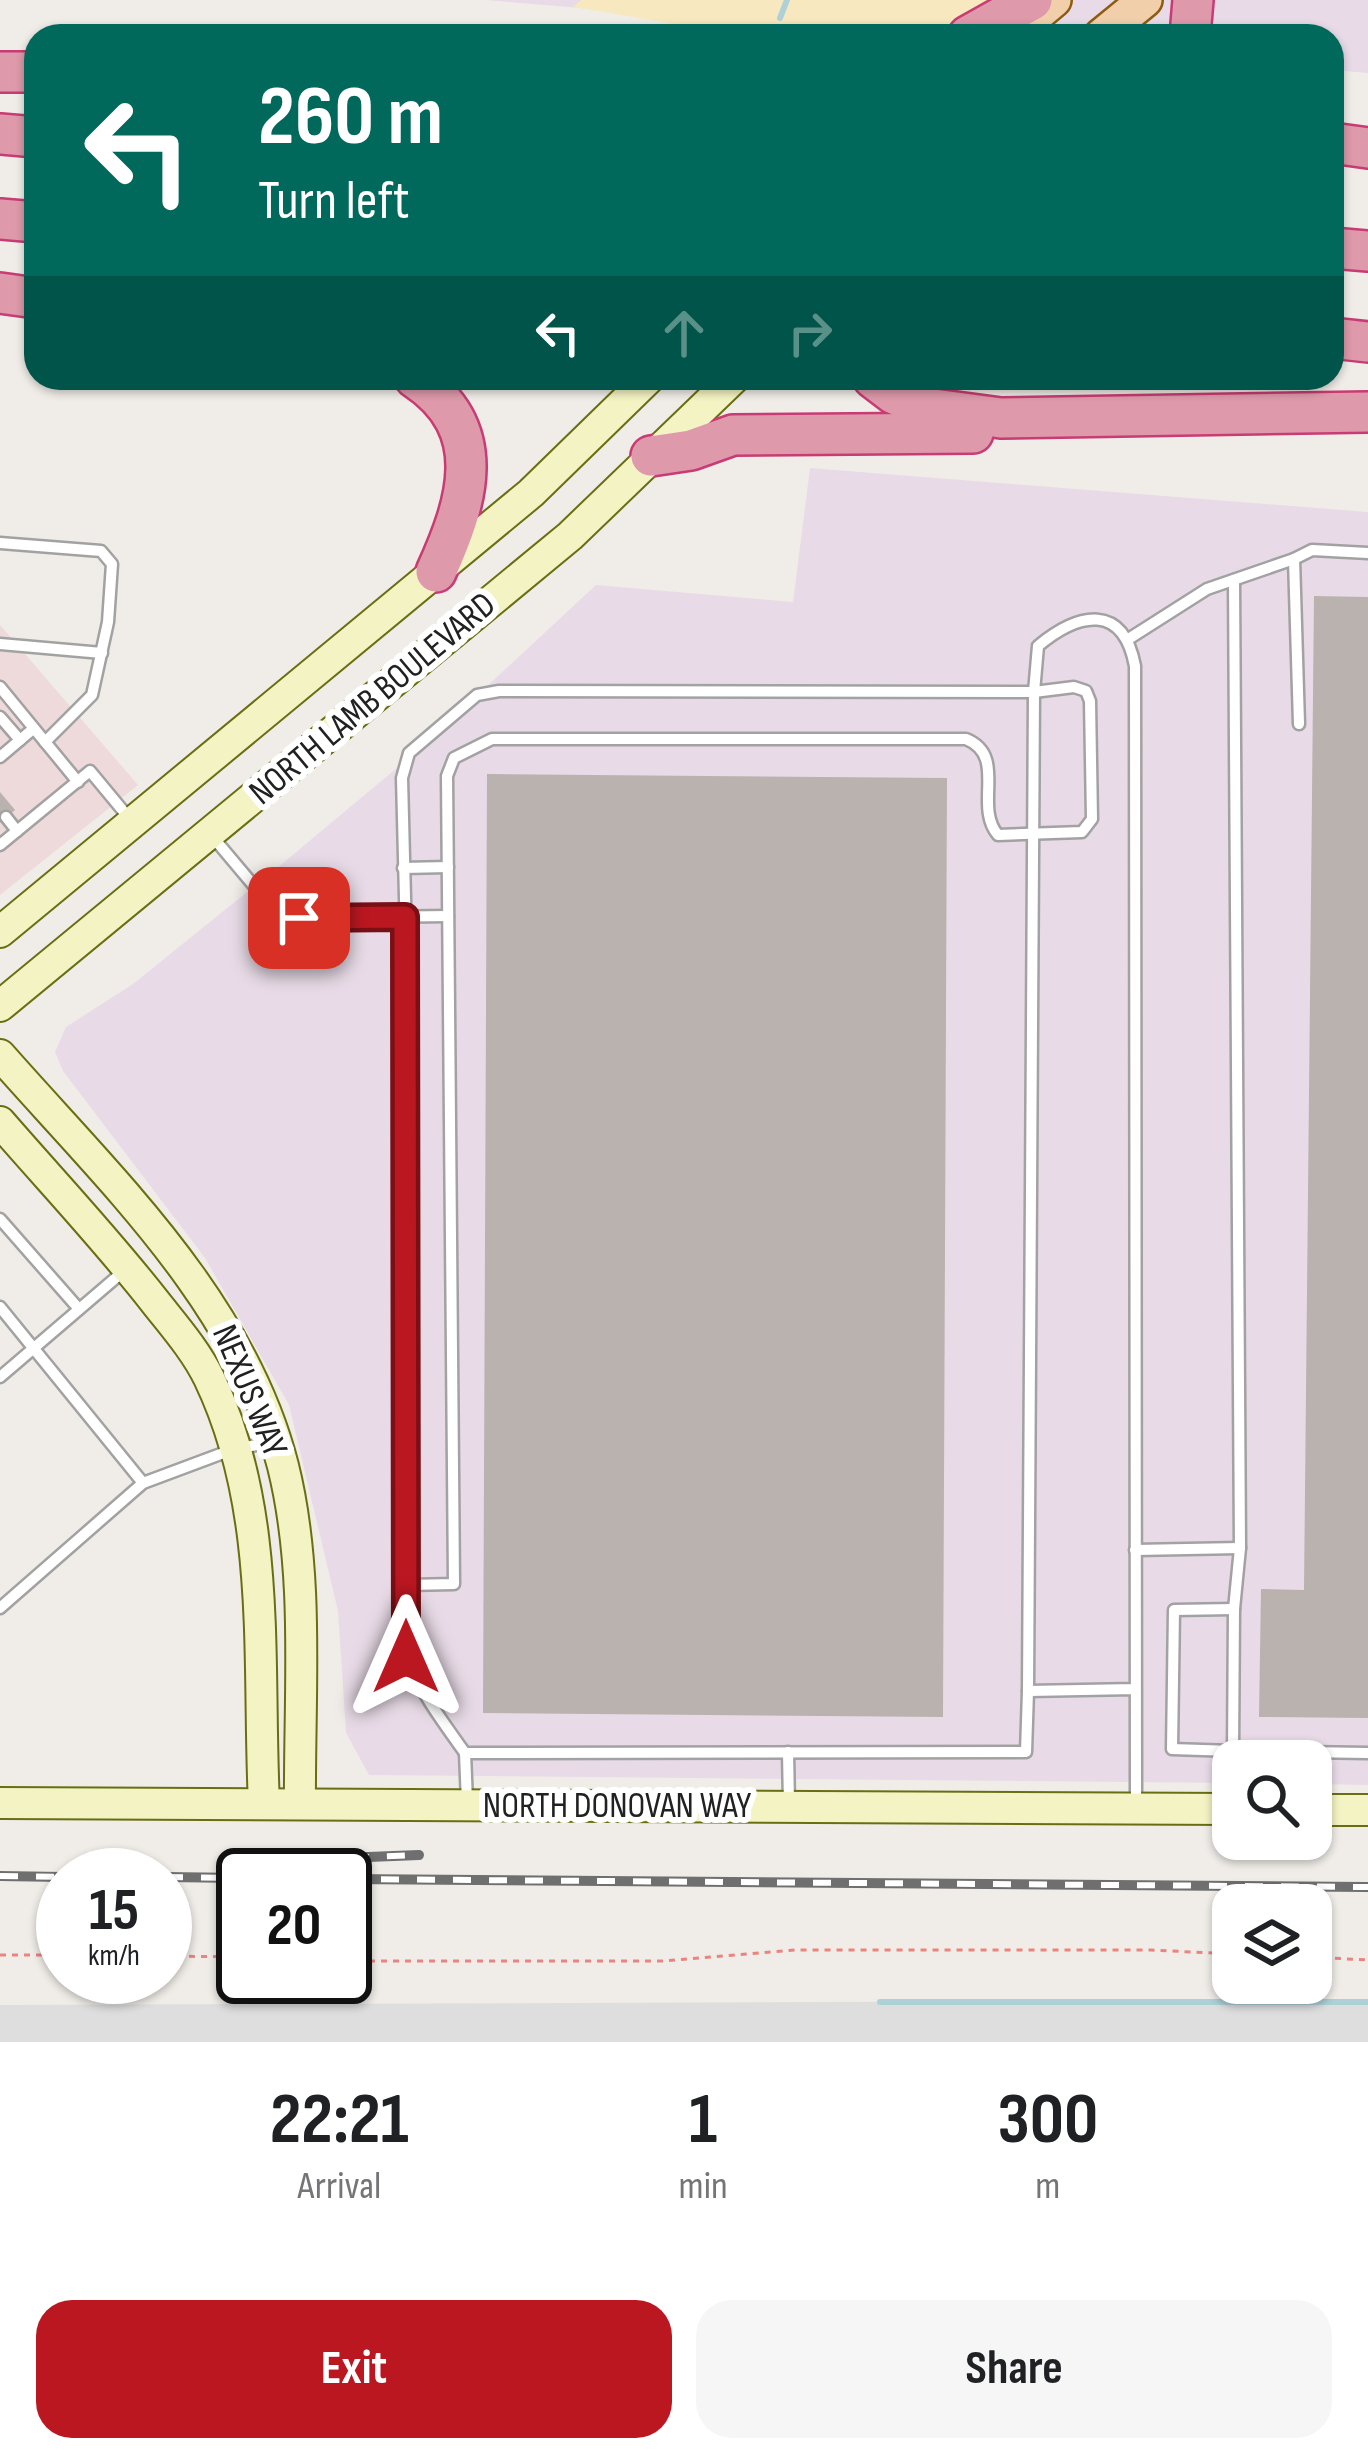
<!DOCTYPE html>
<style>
body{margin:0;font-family:"Sofia Sans Condensed",sans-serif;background:#f6f6f6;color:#202124;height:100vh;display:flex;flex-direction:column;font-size:45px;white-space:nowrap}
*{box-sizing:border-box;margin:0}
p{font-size:39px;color:#757577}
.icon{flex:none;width:66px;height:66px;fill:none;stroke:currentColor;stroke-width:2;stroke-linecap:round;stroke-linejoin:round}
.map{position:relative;height:2042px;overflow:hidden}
.side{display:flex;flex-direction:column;background:#fff;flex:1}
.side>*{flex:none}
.top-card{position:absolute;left:24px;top:24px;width:1320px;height:366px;border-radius:36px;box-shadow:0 3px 9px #0004;background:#00695c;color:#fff;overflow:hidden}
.fabs{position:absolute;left:1212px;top:1740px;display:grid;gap:24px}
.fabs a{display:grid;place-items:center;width:120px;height:120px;border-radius:24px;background:#fff;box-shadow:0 3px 9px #0004;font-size:60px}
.speed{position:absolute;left:36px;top:1848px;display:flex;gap:24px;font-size:60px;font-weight:700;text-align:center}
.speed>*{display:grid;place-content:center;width:156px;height:156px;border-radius:50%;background:#fff;box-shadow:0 3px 9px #0004;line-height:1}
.speed small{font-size:30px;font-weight:400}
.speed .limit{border:6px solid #111;border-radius:18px;background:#fff;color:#111}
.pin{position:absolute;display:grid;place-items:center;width:102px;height:102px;color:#fff;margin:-51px;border-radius:24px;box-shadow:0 6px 18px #0006}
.me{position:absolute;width:132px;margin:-66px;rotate:0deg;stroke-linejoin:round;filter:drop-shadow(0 0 9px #0008)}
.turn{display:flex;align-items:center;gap:42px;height:252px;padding:0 36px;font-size:54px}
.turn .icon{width:156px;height:156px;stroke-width:2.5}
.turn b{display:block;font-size:84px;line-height:102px}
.lanes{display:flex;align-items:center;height:114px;padding:0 36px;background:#0003;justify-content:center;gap:60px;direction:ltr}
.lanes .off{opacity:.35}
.eta{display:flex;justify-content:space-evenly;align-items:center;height:204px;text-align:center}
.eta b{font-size:72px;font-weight:700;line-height:84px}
.action{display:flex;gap:24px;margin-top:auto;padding:24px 36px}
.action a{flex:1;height:138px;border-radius:36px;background:#bb1721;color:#fff;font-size:48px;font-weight:700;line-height:138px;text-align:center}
.action a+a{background:#f6f6f6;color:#202124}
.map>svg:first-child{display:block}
</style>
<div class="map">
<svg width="1368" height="2042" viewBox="0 0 1368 2042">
<rect width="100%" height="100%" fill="#f0ede8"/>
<polygon fill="#dfdede" points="1368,2000 1368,2042 0,2042 0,2005"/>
<polygon fill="#eedada" points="0,625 138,785 0,895"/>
<g fill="#e8dbe7">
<polygon points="485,0 1368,0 1368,73 1332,70 1332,36 922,36"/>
<polygon points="810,468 1368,512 1368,1785 1311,1784 1311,1761 1233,1761 1233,1783 369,1775 346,1733 338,1611 289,1405 205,1258 63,1071 55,1052 66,1027 133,984 283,863 416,752 596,585 793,602"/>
</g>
<polygon fill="#f7e8bf" points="581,0 994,0 965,23 931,36 734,34 573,7"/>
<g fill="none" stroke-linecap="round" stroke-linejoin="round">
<g stroke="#aed1d8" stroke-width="6">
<polyline points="780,18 787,0"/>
<polyline points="880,2002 1368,2002"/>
</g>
</g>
<g fill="#b9b2ae">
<polygon points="1314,596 1368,597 1368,1718 1259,1717 1261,1589 1304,1590"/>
<polygon points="487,774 947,778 943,1717 483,1713"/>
<polygon points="0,792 15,810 0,823"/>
</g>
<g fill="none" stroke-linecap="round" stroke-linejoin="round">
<defs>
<g id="lane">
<polyline points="0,543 101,551 112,564 108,622 92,695 45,742"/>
<polyline points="1234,580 1240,1548 1234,1609 1233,1751 1368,1753"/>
<polyline points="1130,638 1207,589 1294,559"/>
<polyline points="0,644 102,653"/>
<polyline points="0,687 78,782"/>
<polyline points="0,717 20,740"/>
<polyline points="1299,724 1294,559 1312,550 1368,553"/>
<polyline points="0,757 33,729"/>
<polyline points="6,817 17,831"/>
<polyline points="212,836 276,912 299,918 448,916"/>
<polyline points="0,845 90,771 129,818"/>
<polyline points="403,868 448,867"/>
<polyline points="0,1219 79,1309"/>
<polyline points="0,1307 143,1483"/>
<polyline points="0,1377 125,1270"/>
<polyline points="1135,1550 1240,1548"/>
<path d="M407,1585L454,1584L447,776L454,758L492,739H966C1008,756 973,806 998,835L1082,832L1092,819L1090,701L1086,691L1074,687L1034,692L499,691L477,695L409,753L402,778L406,938L407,1657C420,1692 443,1722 465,1753L1026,1752L1028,1691"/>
<polyline points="0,1608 143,1483 234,1449 273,1442"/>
<path d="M1135,1689L1028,1691L1034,692L1038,646C1079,612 1123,603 1135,666L1136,1805"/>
<polyline points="1233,1751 1172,1749 1174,1610 1234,1609"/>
<polyline points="788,1752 789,1804"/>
<polyline points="465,1753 467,1802"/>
</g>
<g id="secondary">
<polyline points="0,932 531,493 649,378"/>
<polyline points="0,1006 570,536 734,378"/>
<path d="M0,1055C109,1179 241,1301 283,1466C310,1574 299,1694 300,1804"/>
<path d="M0,1122C52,1182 107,1240 156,1303C175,1327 196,1351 209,1378C273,1511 257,1661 264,1804"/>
<polyline points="0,1803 1233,1809"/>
<polyline points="1311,1810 1368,1810"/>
</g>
<g id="primary">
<polyline points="1011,36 1054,0"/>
<polyline points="1101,36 1145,0"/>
</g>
<g id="highway">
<polyline points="968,36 1032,0"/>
<polyline points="1190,36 1193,0"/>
<polyline points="0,72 36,72"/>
<polyline points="0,134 36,137"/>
<polyline points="1332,143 1368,148"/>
<polyline points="0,219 36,222"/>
<polyline points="1332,248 1368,251"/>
<polyline points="0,293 36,298"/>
<polyline points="1332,338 1368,342"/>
<path d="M415,378C492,429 467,504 436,572"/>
<polyline points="873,378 894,394 926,408 1001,418 1368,412"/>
<polyline points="651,456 691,450 733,435 973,433"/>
</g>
</defs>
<use href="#lane" stroke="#a2a2a2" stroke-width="15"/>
<use href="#secondary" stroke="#696e12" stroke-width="34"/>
<use href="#primary" stroke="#8c5c11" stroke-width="38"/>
<use href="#highway" stroke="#c83b74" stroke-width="44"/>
<g stroke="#eb837e" stroke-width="3" stroke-dasharray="6 6" stroke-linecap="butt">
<polyline points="0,1955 63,1955"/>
<polyline points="165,1956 243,1957"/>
<polyline points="1311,1957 1368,1960"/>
<polyline points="345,1961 662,1961 795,1950 1151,1950 1233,1954"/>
</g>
<use href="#lane" stroke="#fff" stroke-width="10"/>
<use href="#secondary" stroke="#f3f3c3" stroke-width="30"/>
<use href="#primary" stroke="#f2cfab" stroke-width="33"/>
<use href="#highway" stroke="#de99aa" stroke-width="39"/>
<defs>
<g id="rail">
<polyline points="243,1862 419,1855"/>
<polyline points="0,1876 63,1877"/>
<polyline points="165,1877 243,1878"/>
<polyline points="345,1879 1368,1887"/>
</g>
</defs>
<use href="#rail" stroke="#6f6f6f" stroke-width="10"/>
<use href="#rail" stroke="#fff" stroke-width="6" stroke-dasharray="18" stroke-linecap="butt"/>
</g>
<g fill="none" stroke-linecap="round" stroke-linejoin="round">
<defs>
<polyline id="route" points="299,918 405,917 406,1657"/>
</defs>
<use href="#route" stroke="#7a0f15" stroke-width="30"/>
<use href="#route" stroke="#bb1721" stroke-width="21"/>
</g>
<g text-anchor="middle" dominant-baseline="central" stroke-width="12" stroke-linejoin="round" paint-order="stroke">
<g font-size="36" fill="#212121" stroke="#fff">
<text transform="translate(373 699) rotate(-40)">NORTH LAMB BOULEVARD</text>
<text transform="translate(249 1391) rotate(67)">NEXUS WAY</text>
<text x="617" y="1806">NORTH DONOVAN WAY</text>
</g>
</g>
</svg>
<div class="fabs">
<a><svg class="icon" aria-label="search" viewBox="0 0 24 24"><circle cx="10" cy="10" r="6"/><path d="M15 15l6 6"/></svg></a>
<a><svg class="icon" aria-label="layers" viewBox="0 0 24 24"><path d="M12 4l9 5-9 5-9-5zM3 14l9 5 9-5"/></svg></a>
</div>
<div class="speed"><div>15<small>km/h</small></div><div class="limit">20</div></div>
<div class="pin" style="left:299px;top:918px;background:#d93025"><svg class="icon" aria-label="arrive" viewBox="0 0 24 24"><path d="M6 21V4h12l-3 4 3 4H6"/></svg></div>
<svg class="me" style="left:406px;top:1657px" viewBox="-20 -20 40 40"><path d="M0-17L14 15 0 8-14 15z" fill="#bb1721" stroke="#fff" stroke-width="4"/></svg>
<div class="top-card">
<div class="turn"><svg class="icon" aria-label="left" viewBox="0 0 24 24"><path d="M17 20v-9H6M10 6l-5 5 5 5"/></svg><div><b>260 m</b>Turn left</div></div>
<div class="lanes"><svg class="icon" aria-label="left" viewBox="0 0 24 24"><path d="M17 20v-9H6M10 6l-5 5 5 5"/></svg><svg class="icon off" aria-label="ahead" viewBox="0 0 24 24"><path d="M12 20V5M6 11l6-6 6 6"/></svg><svg class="icon off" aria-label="right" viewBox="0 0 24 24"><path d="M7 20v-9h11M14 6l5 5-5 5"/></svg></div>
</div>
</div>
<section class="side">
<div class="eta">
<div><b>22:21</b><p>Arrival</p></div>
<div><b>1</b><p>min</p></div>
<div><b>300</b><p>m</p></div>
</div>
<div class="action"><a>Exit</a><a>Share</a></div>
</section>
